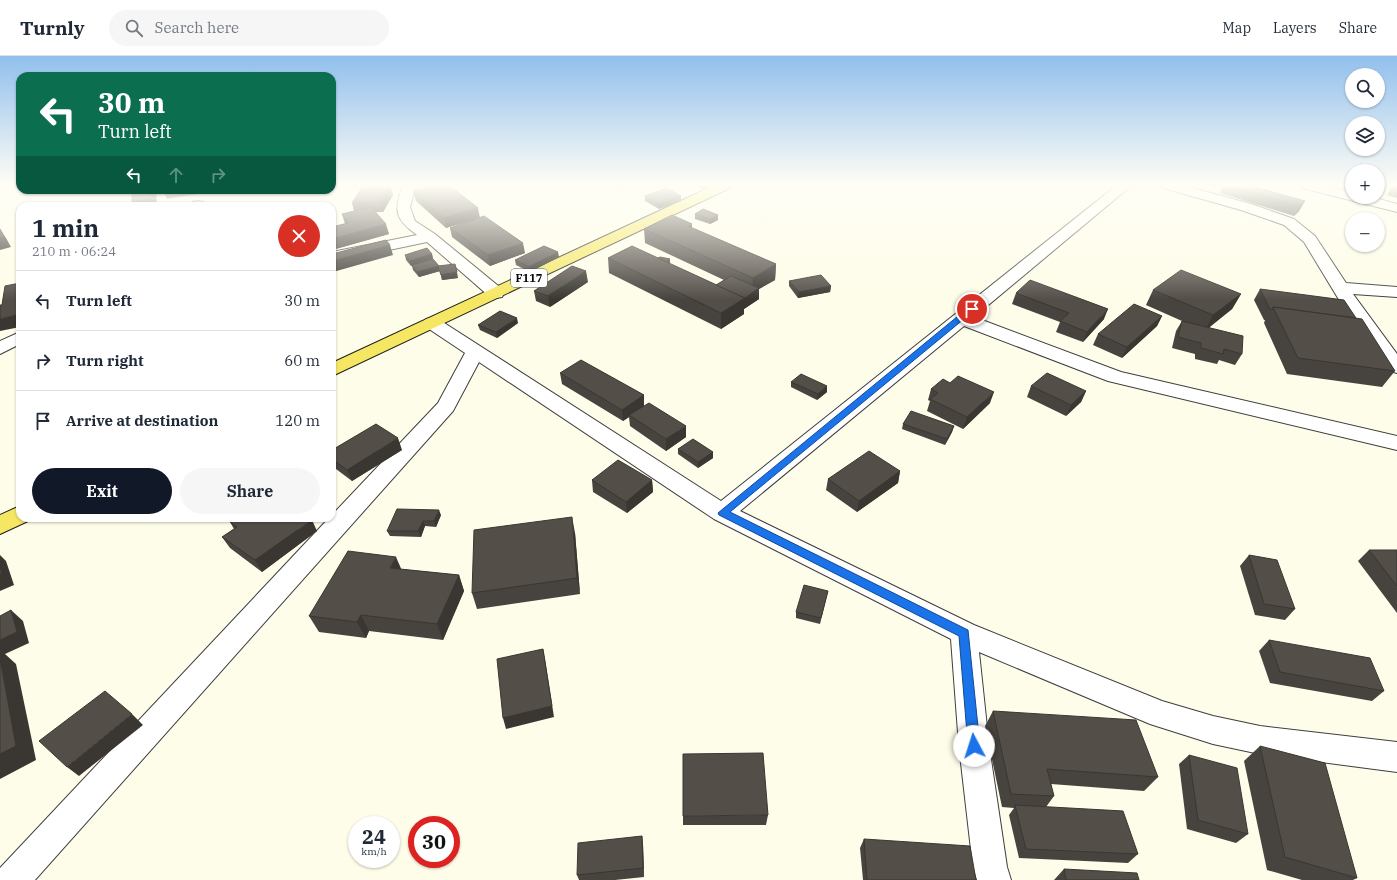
<!DOCTYPE html>
<meta charset="utf-8">
<style>
body{margin:0;font-family:"IBM Plex Serif",serif;background:#f6f6f7;color:#1f2937;height:100vh;display:flex;flex-direction:column;font-size:15px;white-space:nowrap}
*{box-sizing:border-box;margin:0}
p{font-size:13px;color:#747a83}
.icon{flex:none;width:22px;height:22px;fill:none;stroke:currentColor;stroke-width:2;stroke-linecap:round;stroke-linejoin:round}
.map{position:relative;flex:1;overflow:hidden}
.details{position:absolute;left:16px;top:146px;width:320px;height:320px;display:flex;flex-direction:column;background:#fff;border-radius:12px;box-shadow:0 1px 3px #0004}
.details>*{flex:none}
.guide{position:absolute;left:16px;top:16px;width:320px;height:122px;border-radius:12px;box-shadow:0 1px 3px #0004;background:#0b6e4f;color:#fff;overflow:hidden}
.buttons{position:absolute;left:1345px;top:12px;display:grid;gap:8px}
.buttons a{display:grid;place-items:center;width:40px;height:40px;border-radius:50%;background:#fff;box-shadow:0 1px 3px #0004;font-size:20px}
.speed{position:absolute;left:348px;top:760px;display:flex;gap:8px;font-size:20px;font-weight:700;text-align:center}
.speed>*{display:grid;place-content:center;width:52px;height:52px;border-radius:50%;background:#fff;box-shadow:0 1px 3px #0004;line-height:1}
.speed small{font-size:10px;font-weight:400}
.speed .limit{border:6px solid #d22;background:#fff;color:#111}
.pin{position:absolute;display:grid;place-items:center;width:34px;height:34px;color:#fff;margin:-17px;border:2px solid #fff;border-radius:50%;box-shadow:0 1px 4px #0007}
.me{position:absolute;width:44px;margin:-22px;rotate:355deg;stroke-linejoin:round;filter:drop-shadow(0 0 3px #0008)}
.turn{display:flex;align-items:center;gap:14px;height:84px;padding:0 16px;font-size:18px}
.turn .icon{width:52px;height:52px;stroke-width:2.5}
.turn b{display:block;font-size:28px;line-height:34px}
.lanes{display:flex;align-items:center;height:38px;padding:0 16px;background:#0003;justify-content:center;gap:20px;direction:ltr}
.lanes .off{opacity:.35}
.round{display:grid;place-items:center;flex:none;width:42px;height:42px;border-radius:21px;background:#f6f6f7}
.headline{display:flex;align-items:center;justify-content:space-between;height:68px;padding:0 16px}
h1{font-size:24px;font-weight:800;line-height:30px}
.button{display:flex;gap:8px;margin-top:auto;padding:8px 16px}
.button a{flex:1;height:46px;border-radius:24px;background:#111827;color:#fff;font-size:16px;font-weight:800;line-height:46px;text-align:center}
.button a+a{background:#f6f6f7;color:#1f2937}
ul{padding:0;list-style:none}
li{display:flex;align-items:center;gap:12px;height:60px;padding:0 16px;border-top:1px solid #e0e1e3}
li div{flex:1}
li b{display:block;font-size:15px}
li em{font-style:normal}
header{display:flex;align-items:center;gap:24px;box-sizing:border-box;height:56px;padding:0 20px;background:#fff;border-bottom:1px solid #e0e1e3}
header strong{font-size:19px}
nav{display:flex;gap:22px;margin-inline-start:auto;font-size:14px}
.search{width:280px;height:36px;background:#f6f6f7;display:flex;align-items:center;gap:10px;box-sizing:border-box;padding:0 14px;border-radius:22px;color:#747a83;font-size:15px}
.map>svg:first-child{display:block}
</style>
<header>
<strong>Turnly</strong>
<div class="search"><svg class="icon" aria-label="search" viewBox="0 0 24 24"><circle cx="10" cy="10" r="6"/><path d="M15 15l6 6"/></svg>Search here</div>
<nav><a>Map</a><a>Layers</a><a>Share</a></nav>
</header>
<div class="map">
<svg width="1397" height="824" viewBox="0 0 1397 824">
<rect width="100%" height="100%" fill="#fefde9"/>
<g fill="none" stroke-linecap="round" stroke-linejoin="round">
<defs>
<g id="minor">
<path d="M403,129H416L410,151L415,165L435,178L502,233L504,237L502,241L496,242L490,241L427,186L332,206V196L417,179C394,163 394,154 403,129Z"/>
<polygon points="1117,129 1132,129 974,261 1121,316 1397,380 1397,394 1108,325 964,270 740,455 974,569 1162,645 1213,660 1260,670 1397,686 1397,716 1260,698 1213,688 1150,668 979,596 989,690 1007,811 1011,824 977,824 973,811 959,690 951,583 714,463 479,306 453,355 35,824 0,824 0,812 329,462 332,462 332,459 438,347 465,297 426,271 423,267 426,263 432,262 438,263 721,445"/>
<polygon points="1161,129 1182,129 1251,148 1294,163 1315,180 1346,227 1397,231 1397,241 1353,238 1397,298 1397,317 1390,315 1344,252 1304,186 1284,169 1241,154 1163,132"/>
<polygon points="1300,129 1322,129 1352,136 1352,141 1372,141 1397,148 1397,156 1302,132"/>
<polygon points="198,145 203,146 205,150 191,150 193,146"/>
<polygon points="20,276 20,288 0,298 0,285"/>
</g>
<g id="major">
<polygon points="715,129 732,129 730,132 332,320 332,307"/>
<polygon points="20,450 20,462 30,462 28,465 0,478 0,459"/>
</g>
</defs>
<use href="#minor" stroke="#3e3e3e" stroke-width="2"/>
<use href="#major" stroke="#1c1c1c" stroke-width="2"/>
<use href="#minor" fill="#fff" fill-rule="evenodd"/>
<use href="#major" fill="#f5e763" fill-rule="evenodd"/>
</g>
<g fill="#47433e">
<polygon points="613,129 627,129 619,132"/>
<polygon points="693,129 708,129 708,130 702,133"/>
<polygon points="1224,129 1248,129 1305,145 1299,155 1294,160 1220,137"/>
<polygon points="1393,129 1397,129 1397,142 1387,139"/>
<polygon points="390,130 393,139 383,156 376,156 389,178 332,194 332,171 345,168 342,158 354,155 352,147"/>
<polygon points="413,135 480,161 525,197 490,210 452,181 450,172 474,163 446,172 416,145"/>
<polygon points="645,140 681,145 659,153 645,145"/>
<polygon points="695,158 718,159 718,164 710,168 695,163"/>
<polygon points="692,172 776,208 775,224 759,233 759,243 744,253 744,258 721,273 609,217 608,202 658,202 670,203 670,208 716,229 724,224 645,187 644,173"/>
<polygon points="432,198 433,203 426,205 439,210 458,222 442,224 440,215 419,221 413,214 412,210 411,210 406,204 405,199"/>
<polygon points="559,201 530,216 516,209 515,204"/>
<polygon points="789,225 831,230 830,236 798,242 789,230"/>
<polygon points="588,226 550,251 536,245 534,235"/>
<polygon points="1260,233 1356,262 1395,315 1382,331 1287,318 1264,267 1265,264 1264,264 1254,244"/>
<polygon points="1153,234 1241,238 1232,253 1209,271 1242,298 1235,309 1219,304 1217,308 1195,303 1195,298 1172,292 1176,275 1182,265 1146,249"/>
<polygon points="1016,237 1104,263 1083,286 1056,276 1060,266 1012,248"/>
<polygon points="1162,260 1157,270 1122,302 1093,289 1098,278"/>
<polygon points="518,267 497,282 480,274 478,269"/>
<polygon points="560,317 644,339 644,350 686,381 666,395 630,370 629,361 623,365 562,328"/>
<polygon points="791,326 827,330 827,336 817,344 791,331"/>
<polygon points="1031,330 1086,335 1081,346 1066,360 1027,341"/>
<polygon points="931,333 990,347 963,373 927,355 930,345 928,344"/>
<polygon points="903,368 954,370 952,376 945,389 902,373"/>
<polygon points="678,393 713,396 713,402 698,412 678,398"/>
<polygon points="332,394 402,394 352,425 332,410"/>
<polygon points="900,415 898,427 857,456 826,434 828,423"/>
<polygon points="592,424 652,424 653,436 627,457 593,436"/>
<polygon points="441,459 436,471 425,470 421,481 390,480 387,475"/>
<polygon points="230,466 317,475 262,516 230,492 222,481 234,473"/>
<polygon points="575,477 580,538 477,553 472,537"/>
<polygon points="1369,494 1397,494 1397,557 1358,505"/>
<polygon points="1249,499 1295,553 1285,564 1255,559 1240,510"/>
<polygon points="401,513 459,519 464,535 443,584 369,575 366,582 319,576 309,560"/>
<polygon points="828,535 820,568 796,562 796,556"/>
<polygon points="1269,584 1384,635 1372,645 1270,627 1259,595"/>
<polygon points="993,655 1158,721 1144,735 1051,728 1054,740 1046,751 1138,798 1128,807 1019,802 1009,759 1014,752 1002,751 985,670"/>
<polygon points="1260,690 1357,822 1353,824 1302,824 1267,814 1244,705"/>
<polygon points="1189,699 1248,778 1236,787 1187,773 1179,708"/>
<polygon points="768,759 766,769 683,769 683,760"/>
<polygon points="642,780 643,789 644,821 615,824 579,824 577,819"/>
<polygon points="864,783 976,824 863,824 860,792"/>
<polygon points="1064,813 1139,824 1054,824"/>
</g>
<g fill="#3a3732">
<polygon points="618,129 627,129 619,132"/>
<polygon points="702,129 708,129 708,130 702,133"/>
<polygon points="390,130 393,139 383,156 380,147"/>
<polygon points="151,134 156,134 157,150 135,150 132,146"/>
<polygon points="163,134 222,134 167,143"/>
<polygon points="681,140 681,145 659,153 658,148"/>
<polygon points="1305,145 1299,155 1294,160 1299,150"/>
<polygon points="478,152 480,162 446,172 444,162"/>
<polygon points="718,159 718,164 710,168 710,163"/>
<polygon points="386,168 389,178 332,194 332,183"/>
<polygon points="692,168 692,182 688,170"/>
<polygon points="0,173 6,182 11,191 0,194"/>
<polygon points="523,187 525,197 490,210 488,199"/>
<polygon points="390,189 393,199 333,216 332,213 332,205"/>
<polygon points="558,196 559,201 530,216 529,211"/>
<polygon points="432,198 433,203 411,210 410,205"/>
<polygon points="776,208 775,224 759,233 759,243 744,253 744,258 721,273 721,257 752,237 753,222"/>
<polygon points="439,210 440,215 419,221 417,216"/>
<polygon points="586,215 588,226 550,251 548,240"/>
<polygon points="457,216 458,222 442,224 441,219"/>
<polygon points="831,230 830,236 798,242 799,236"/>
<polygon points="1241,238 1232,253 1205,275 1213,259"/>
<polygon points="1108,253 1104,263 1083,286 1087,276"/>
<polygon points="20,258 20,271 0,275 0,263"/>
<polygon points="1162,260 1157,270 1122,302 1127,291"/>
<polygon points="517,262 518,267 497,282 496,276"/>
<polygon points="827,330 827,336 817,344 818,338"/>
<polygon points="1086,335 1081,346 1066,360 1071,349"/>
<polygon points="994,336 990,347 963,373 967,361"/>
<polygon points="644,339 644,351 629,359 629,361 623,365 622,354"/>
<polygon points="686,370 686,381 666,395 666,383"/>
<polygon points="954,370 952,376 945,389 947,383"/>
<polygon points="398,382 402,394 352,425 347,414"/>
<polygon points="713,396 713,402 698,412 698,406"/>
<polygon points="900,415 898,427 857,456 859,445"/>
<polygon points="652,424 653,436 627,457 626,446"/>
<polygon points="439,454 441,459 436,471 434,465"/>
<polygon points="572,461 575,477 580,538 577,522"/>
<polygon points="312,464 317,475 262,516 255,504"/>
<polygon points="423,465 425,470 421,481 418,475"/>
<polygon points="0,499 6,505 14,529 0,535"/>
<polygon points="396,501 403,517 390,512"/>
<polygon points="459,519 464,535 443,584 437,568"/>
<polygon points="11,554 23,565 29,587 5,598 16,608 36,704 0,723 0,584"/>
<polygon points="361,559 369,575 366,582 357,566"/>
<polygon points="543,593 545,604 554,661 506,673 503,662"/>
<polygon points="132,658 143,669 79,720 67,711"/>
<polygon points="642,780 643,789 644,821 643,812"/>
</g>
<g fill="#534e48" stroke="#3a3732">
<polygon points="439,129 449,129 478,152 444,162 413,135"/>
<polygon points="1227,129 1248,129 1305,145 1299,150"/>
<polygon points="1393,129 1397,129 1397,131"/>
<polygon points="363,130 390,130 380,147 352,147"/>
<polygon points="667,132 681,140 658,148 645,140"/>
<polygon points="132,134 151,134 152,142 132,146"/>
<polygon points="309,148 310,150 301,150"/>
<polygon points="371,151 386,168 332,183 332,171 348,167 342,158"/>
<polygon points="703,153 718,159 710,163 695,158"/>
<polygon points="672,159 692,168 688,170 776,208 753,222 644,173"/>
<polygon points="484,160 523,187 488,199 450,172"/>
<polygon points="0,173 4,181 0,182"/>
<polygon points="386,184 390,189 332,205 332,198"/>
<polygon points="544,190 558,196 529,211 515,204"/>
<polygon points="632,190 745,242 721,257 608,202"/>
<polygon points="427,192 432,198 410,205 405,199"/>
<polygon points="660,201 670,203 667,206 658,202"/>
<polygon points="433,203 439,210 417,216 412,209"/>
<polygon points="455,208 457,216 441,219 438,210"/>
<polygon points="572,210 586,215 548,240 534,235"/>
<polygon points="1181,214 1241,238 1213,259 1153,234"/>
<polygon points="821,219 831,230 799,236 789,225"/>
<polygon points="731,220 759,232 745,242 716,229"/>
<polygon points="1030,224 1108,253 1087,276 1060,265 1069,257 1016,237"/>
<polygon points="20,227 20,258 0,263 0,249 2,249 5,230"/>
<polygon points="1260,233 1344,244 1356,262 1273,251 1272,254 1270,253"/>
<polygon points="1134,248 1162,260 1127,291 1098,278"/>
<polygon points="1273,251 1362,263 1395,315 1298,302"/>
<polygon points="500,255 517,262 496,276 478,269"/>
<polygon points="1182,265 1243,280 1242,298 1224,293 1223,298 1201,292 1201,287 1178,281"/>
<polygon points="581,304 644,339 622,354 560,317"/>
<polygon points="1047,317 1086,335 1071,349 1031,330"/>
<polygon points="801,318 827,330 818,338 791,326"/>
<polygon points="958,320 994,336 967,361 930,343 938,337 931,333 943,323 950,327"/>
<polygon points="649,347 686,370 666,383 629,359"/>
<polygon points="911,355 954,370 947,383 903,368"/>
<polygon points="376,368 398,382 347,414 332,403 332,394"/>
<polygon points="693,383 713,396 698,406 678,393"/>
<polygon points="869,395 900,415 859,445 828,423"/>
<polygon points="618,404 652,424 626,446 592,424"/>
<polygon points="397,453 439,454 434,465 423,465 418,475 387,475"/>
<polygon points="572,461 577,522 472,537 474,474"/>
<polygon points="236,462 309,462 312,464 255,504 222,481 237,471 230,466"/>
<polygon points="1369,494 1397,494 1397,530"/>
<polygon points="348,495 396,501 390,512 459,519 437,568 361,559 357,566 309,560"/>
<polygon points="1249,499 1277,504 1295,553 1264,548"/>
<polygon points="0,510 2,518 0,519"/>
<polygon points="804,529 828,535 821,562 796,556"/>
<polygon points="11,554 17,576 0,584 0,560"/>
<polygon points="1269,584 1370,602 1384,635 1280,616"/>
<polygon points="543,593 552,650 503,662 497,603"/>
<polygon points="0,602 16,690 0,698"/>
<polygon points="105,635 132,658 67,711 39,685"/>
<polygon points="993,655 1136,664 1158,721 1047,713 1054,740 1011,738"/>
<polygon points="1260,690 1325,707 1357,822 1285,801"/>
<polygon points="763,697 768,759 683,760 683,698"/>
<polygon points="1189,699 1237,712 1248,778 1198,764"/>
<polygon points="1015,749 1123,755 1138,798 1026,793"/>
<polygon points="642,780 643,812 577,819 578,787"/>
<polygon points="864,783 970,790 976,824 867,824"/>
<polygon points="1064,813 1137,817 1139,824 1066,824"/>
</g>
<linearGradient id="sky" x2="0" y2="1"><stop stop-color="#91bfed"/><stop offset="0.53" stop-color="#fffef5"/><stop offset="1" stop-color="#fffef5" stop-opacity="0"/></linearGradient>
<rect width="1397" height="244" fill="url(#sky)"/>
<polygon fill="#1a73e8" stroke="#114b97" points="969,251 976,253 730,456 968,574 980,690 979,695 974,696 970,695 968,690 959,580 719,459 718,457"/>
<g text-anchor="middle" dominant-baseline="central" stroke-width="4" stroke-linejoin="round" paint-order="stroke">
<rect fill="#fff" stroke="#545454" stroke-width="1" x="511" y="213" width="36" height="18" rx="3"/>
<g font-size="11" font-weight="bold" fill="#0b0b0b">
<text x="529" y="222">F117</text>
</g>
</g>
</svg>
<div class="buttons">
<a><svg class="icon" aria-label="search" viewBox="0 0 24 24"><circle cx="10" cy="10" r="6"/><path d="M15 15l6 6"/></svg></a>
<a><svg class="icon" aria-label="layers" viewBox="0 0 24 24"><path d="M12 4l9 5-9 5-9-5zM3 14l9 5 9-5"/></svg></a>
<a>+</a>
<a>−</a>
</div>
<div class="speed"><div>24<small>km/h</small></div><div class="limit">30</div></div>
<div class="pin" style="left:972px;top:253px;background:#d93025"><svg class="icon" aria-label="arrive" viewBox="0 0 24 24"><path d="M6 21V4h12l-3 4 3 4H6"/></svg></div>
<svg class="me" style="left:974px;top:690px" viewBox="-20 -20 40 40"><circle r="19" fill="#fff"/><path d="M0-13L10 11 0 6-10 11z" fill="#1a73e8"/></svg>
<div class="guide">
<div class="turn"><svg class="icon" aria-label="left" viewBox="0 0 24 24"><path d="M17 20v-9H6M10 6l-5 5 5 5"/></svg><div><b>30 m</b>Turn left</div></div>
<div class="lanes"><svg class="icon" aria-label="left" viewBox="0 0 24 24"><path d="M17 20v-9H6M10 6l-5 5 5 5"/></svg><svg class="icon off" aria-label="ahead" viewBox="0 0 24 24"><path d="M12 20V5M6 11l6-6 6 6"/></svg><svg class="icon off" aria-label="right" viewBox="0 0 24 24"><path d="M7 20v-9h11M14 6l5 5-5 5"/></svg></div>
</div>
<section class="details">
<div class="headline"><div><h1>1 min</h1><p>210 m · 06:24</p></div><a class="round" style="background:#d93025;color:#fff"><svg class="icon" aria-label="close" viewBox="0 0 24 24"><path d="M6 6l12 12M18 6L6 18"/></svg></a></div>
<ul>
<li><svg class="icon" aria-label="left" viewBox="0 0 24 24"><path d="M17 20v-9H6M10 6l-5 5 5 5"/></svg><div><b>Turn left</b></div><em>30 m</em></li>
<li><svg class="icon" aria-label="right" viewBox="0 0 24 24"><path d="M7 20v-9h11M14 6l5 5-5 5"/></svg><div><b>Turn right</b></div><em>60 m</em></li>
<li><svg class="icon" aria-label="arrive" viewBox="0 0 24 24"><path d="M6 21V4h12l-3 4 3 4H6"/></svg><div><b>Arrive at destination</b></div><em>120 m</em></li>
</ul>
<div class="button"><a>Exit</a><a>Share</a></div>
</section>
</div>
